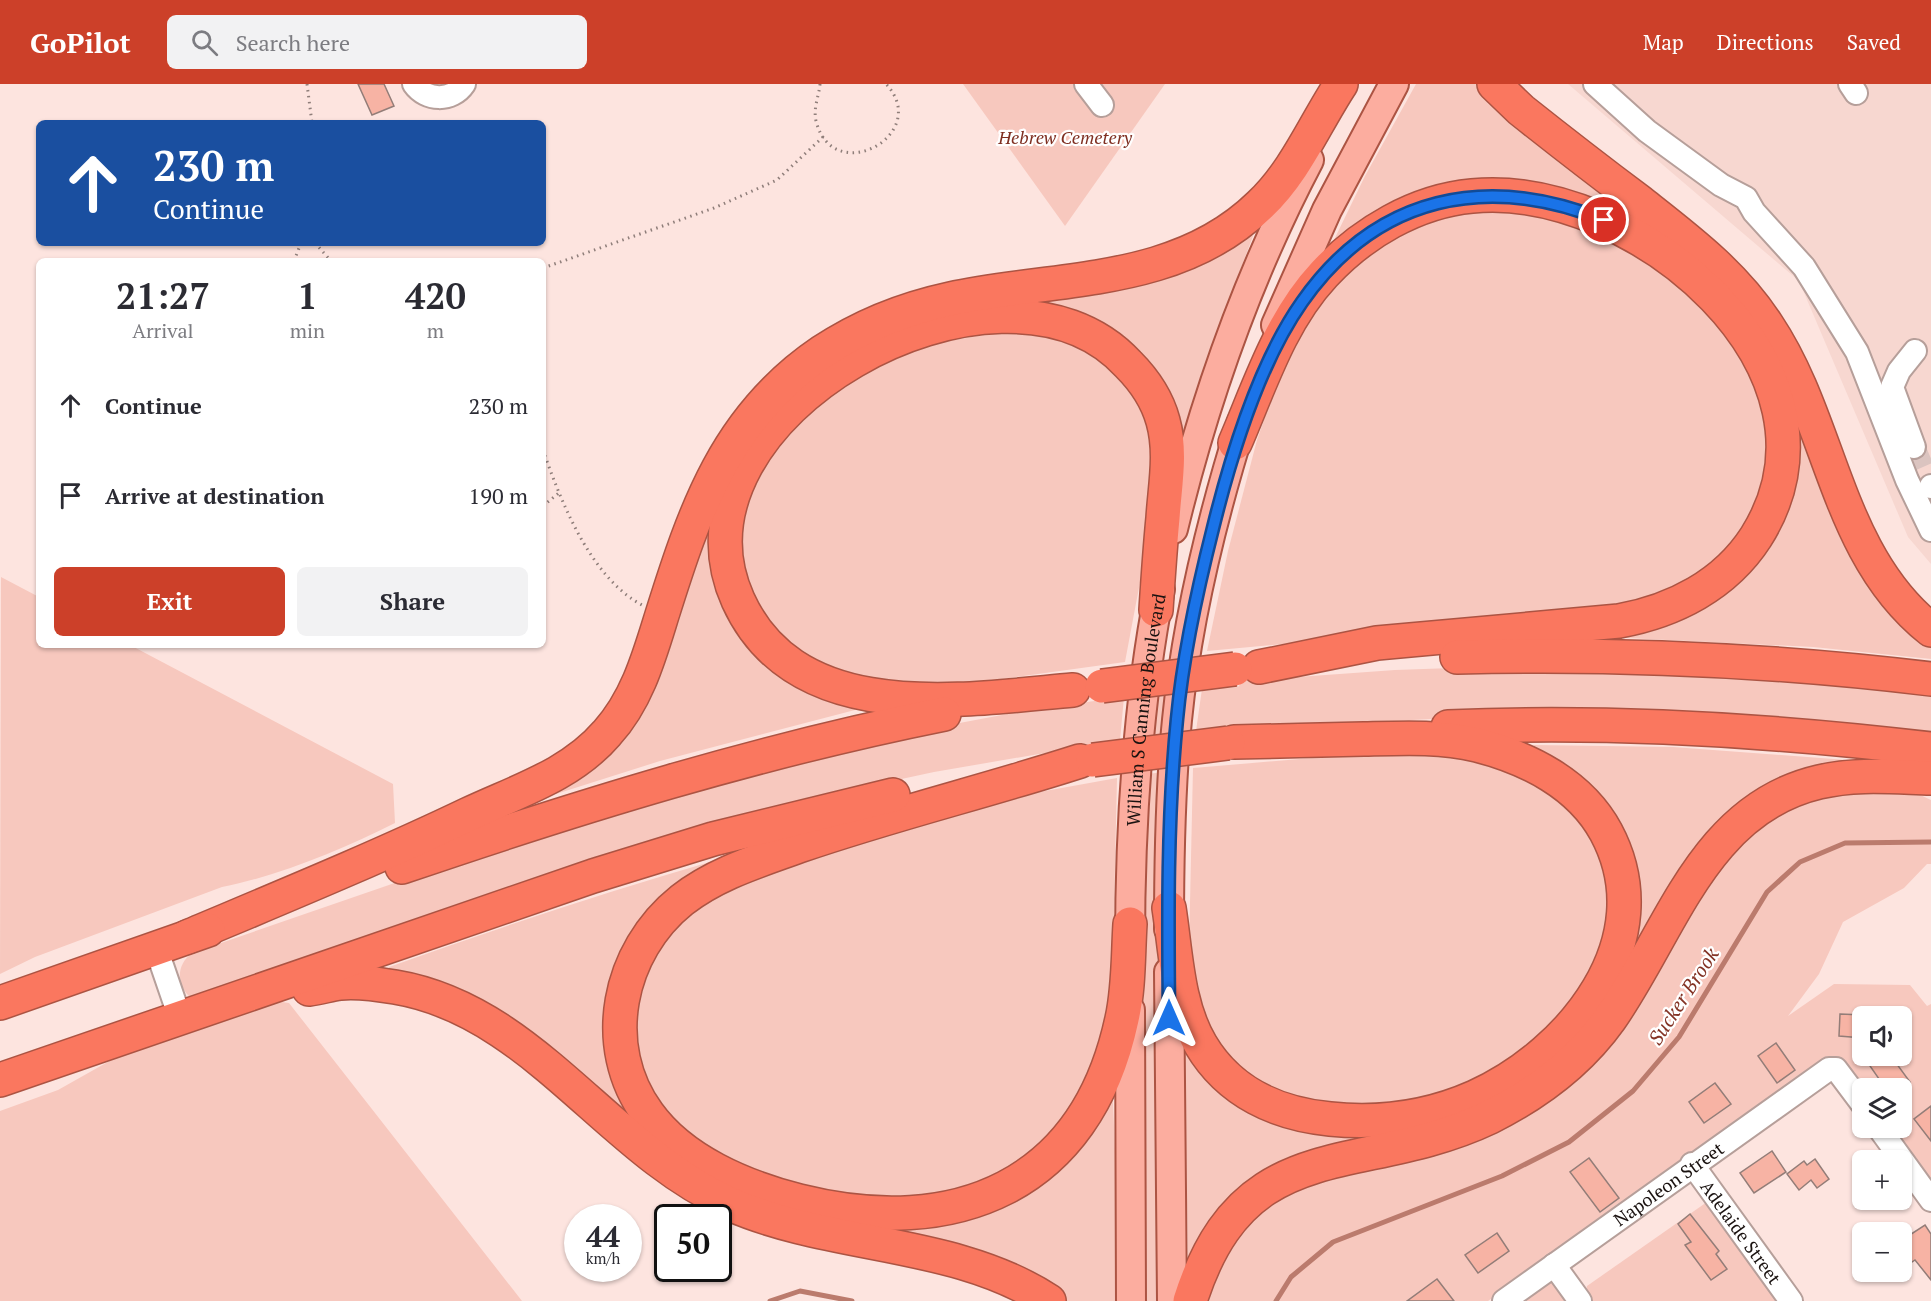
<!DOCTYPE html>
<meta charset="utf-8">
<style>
body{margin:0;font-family:"PT Serif",serif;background:#f2f2f3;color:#2b2b33;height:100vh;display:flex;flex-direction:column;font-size:22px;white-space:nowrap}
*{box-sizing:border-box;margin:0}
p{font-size:20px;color:#7c7c81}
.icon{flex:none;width:33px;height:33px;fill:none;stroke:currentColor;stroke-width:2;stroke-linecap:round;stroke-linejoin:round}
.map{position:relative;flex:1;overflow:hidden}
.sheet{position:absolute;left:36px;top:174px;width:510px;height:390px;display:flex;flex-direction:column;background:#fff;border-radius:9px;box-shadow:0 2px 4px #0004}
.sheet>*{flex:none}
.hud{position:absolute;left:36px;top:36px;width:510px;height:126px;border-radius:9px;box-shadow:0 2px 4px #0004;background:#1a4fa0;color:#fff;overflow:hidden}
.fabs{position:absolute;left:1852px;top:922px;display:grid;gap:12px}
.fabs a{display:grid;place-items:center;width:60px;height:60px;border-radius:9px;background:#fff;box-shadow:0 2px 4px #0004;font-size:30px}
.speed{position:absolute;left:564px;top:1120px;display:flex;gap:12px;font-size:30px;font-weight:700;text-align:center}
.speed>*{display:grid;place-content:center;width:78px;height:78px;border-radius:50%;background:#fff;box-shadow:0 2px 4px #0004;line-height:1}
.speed small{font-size:15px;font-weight:400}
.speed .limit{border:3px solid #111;border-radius:9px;background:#fff;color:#111}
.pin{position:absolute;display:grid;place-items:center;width:51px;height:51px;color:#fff;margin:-26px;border:3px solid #fff;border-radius:50%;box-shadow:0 2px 6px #0007}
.me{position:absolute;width:66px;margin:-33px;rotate:0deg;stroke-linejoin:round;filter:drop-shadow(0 0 4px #0008)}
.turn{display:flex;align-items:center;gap:21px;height:126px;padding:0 18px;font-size:27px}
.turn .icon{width:78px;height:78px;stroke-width:2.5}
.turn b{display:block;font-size:42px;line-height:51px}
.eta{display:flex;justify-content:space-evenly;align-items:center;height:102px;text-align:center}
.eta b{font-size:36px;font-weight:700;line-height:42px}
.primary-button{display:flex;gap:12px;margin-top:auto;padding:12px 18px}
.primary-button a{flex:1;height:69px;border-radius:9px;background:#cc4029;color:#fff;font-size:24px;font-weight:700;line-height:69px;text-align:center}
.primary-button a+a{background:#f2f2f3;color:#2b2b33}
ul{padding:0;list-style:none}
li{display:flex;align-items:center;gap:18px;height:90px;padding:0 18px}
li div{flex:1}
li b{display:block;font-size:22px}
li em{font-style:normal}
header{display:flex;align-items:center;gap:36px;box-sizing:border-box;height:84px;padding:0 30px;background:#cc4029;color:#fff}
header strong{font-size:28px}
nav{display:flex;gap:33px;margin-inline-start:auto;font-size:21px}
.search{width:420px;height:54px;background:#f2f2f3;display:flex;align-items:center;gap:15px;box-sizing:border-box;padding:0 21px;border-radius:9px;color:#7c7c81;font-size:22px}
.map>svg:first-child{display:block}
</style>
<header>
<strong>GoPilot</strong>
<div class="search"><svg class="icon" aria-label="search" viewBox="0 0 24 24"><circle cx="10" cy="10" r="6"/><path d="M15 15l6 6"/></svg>Search here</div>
<nav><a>Map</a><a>Directions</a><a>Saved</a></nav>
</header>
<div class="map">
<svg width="1931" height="1217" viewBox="0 0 1931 1217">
<rect width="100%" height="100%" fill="#fde4df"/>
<polygon fill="#f7d7d0" points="1568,0 1931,0 1931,480 1908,453 1799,197"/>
<g fill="#f7c8be" fill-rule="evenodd">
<polygon points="963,0 1165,0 1065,142"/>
<polygon points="1416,0 1483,0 1658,144 1522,104 1338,164 1333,158 1365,92"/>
<polygon points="1528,124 1649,170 1739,259 1775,353 1745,455 1672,514 1327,556 1207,567 1228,467 1257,356 1285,275 1312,224 1366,167 1452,127"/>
<polygon points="1250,148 1253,152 1206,278 1184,352 1176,350 1168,323 1015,225 1028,212"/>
<polygon points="1024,244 1106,271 1153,333 1150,445 1125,578 950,602 850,595 784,561 746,504 740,429 768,370 837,302 909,264"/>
<polygon points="1787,314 1931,558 1931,575 1813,563 1626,554 1626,547 1740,489"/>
<polygon points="708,424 723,500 857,623 855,626 660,677 556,710 554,704 586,683"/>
<path d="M1,493L39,513V561H130L393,700L395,739C343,765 279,792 222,803L35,873L0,890Z"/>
<polygon points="1481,583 1573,583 1931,606 1931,655 1488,632 1243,645 1230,642 1196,647 1202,605 1238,603 1243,597 1395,586"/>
<polygon points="1170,608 1165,650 1152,652 1158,610"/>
<path d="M1124,613L1120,656L934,688L855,705L191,914C176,901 176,881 192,869L569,739L901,650L1028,626Z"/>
<polygon points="1534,661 1673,663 1860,677 1774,705 1628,888 1632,790 1530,669"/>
<polygon points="1419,665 1512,683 1590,738 1617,826 1580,919 1481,1000 1367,1027 1261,1005 1207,953 1189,864 1193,684"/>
<polygon points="1163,688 1159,832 1160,1217 1142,1217 1143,764 1148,690"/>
<polygon points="1117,694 1112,914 1106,949 1072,1033 994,1101 869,1120 728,1080 660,1030 631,957 642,885 693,823 789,779 946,725"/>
<path d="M1905,704L1931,716V780H1927L1904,804L1843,838L1819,890L1788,932L1834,900L1910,901L1927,922L1931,920V1097L1894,1044H1902V1005H1866C1855,989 1848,974 1826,974L1488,1217H1202L1226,1161L1273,1111L1409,1070L1693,813L1766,731L1837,705ZM1863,933H1902V972H1863Z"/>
<path d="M720,775L722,783L621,887L654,1051L390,893L389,883C498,844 609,807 720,775Z"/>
<polygon points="268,916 289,919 522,1217 0,1217 0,1027 58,1006 177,939"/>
<polygon points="1192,963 1222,1002 1407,1043 1310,1074 1196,1173 1188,1171 1184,966"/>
<polygon points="1106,1014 1113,1017 1121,1217 1065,1217 846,1138 930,1138"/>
<polygon points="1707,1118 1779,1217 1593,1217 1586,1207 1587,1202"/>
<polygon points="1550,1197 1555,1198 1568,1217 1522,1217"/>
</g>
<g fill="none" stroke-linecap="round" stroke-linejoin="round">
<g stroke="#bb7b6d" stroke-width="5">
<polyline points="770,1217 800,1207 852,1217"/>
<polyline points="1276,1217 1291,1193 1333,1158 1502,1092 1569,1058 1633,1007 1679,953 1767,808 1800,778 1845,759 1931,758"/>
</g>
</g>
<g fill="#f7b3a4" stroke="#937d78" stroke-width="1.5">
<polygon points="358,0 384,0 394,22 372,31"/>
<polygon points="1840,930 1863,931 1863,954 1839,952"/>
<polygon points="1776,959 1795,986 1777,999 1758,972"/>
<polygon points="1885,972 1891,972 1910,998 1900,1005 1886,1005 1870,982"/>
<polygon points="1715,999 1731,1020 1704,1039 1689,1018"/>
<polygon points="1931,1022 1931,1057 1914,1035"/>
<polygon points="1772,1067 1786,1088 1754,1109 1740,1089"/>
<polygon points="1589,1074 1619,1114 1600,1128 1570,1088"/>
<polygon points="1815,1075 1829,1095 1817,1104 1811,1096 1799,1106 1787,1090 1804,1077 1807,1081"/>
<polygon points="1690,1130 1719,1167 1716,1170 1727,1185 1711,1196 1685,1161 1691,1158 1678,1140"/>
<polygon points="1925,1141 1931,1150 1931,1196 1915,1176 1912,1178 1902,1163 1902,1156"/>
<polygon points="1497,1149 1509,1167 1478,1189 1465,1171"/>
<polygon points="1437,1195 1454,1217 1407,1217"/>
</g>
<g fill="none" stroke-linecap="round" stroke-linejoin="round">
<polyline stroke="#dbc4c0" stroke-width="22" stroke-dasharray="22 11" stroke-linecap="butt" points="1914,363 1931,402"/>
<defs>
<g id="minor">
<path d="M414,0C426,17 452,18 464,0"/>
<polyline points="1086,0 1102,21"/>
<polyline points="1595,0 1647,47 1721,101 1746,114 1754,128 1804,183 1857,268 1907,396 1931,446"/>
<polyline points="1850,0 1856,9"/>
<polyline points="1914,363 1892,303 1899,287 1915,267"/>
<polyline points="1931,402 1931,403"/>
<polyline points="156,864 180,934"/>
<polyline points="1879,1044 1931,1116"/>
<path id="s1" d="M1692,1080L1791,1217"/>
<polyline points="1554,1181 1580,1217"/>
<path id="s2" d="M1504,1217L1829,985H1836L1863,1021"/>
</g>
<g id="major">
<polyline points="1276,241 1327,126 1394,0"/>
<path d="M1173,445C1204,317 1248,192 1309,76"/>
<path d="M1169,845C1169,775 1170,705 1177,636C1187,535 1212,434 1242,338"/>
<path id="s3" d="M1130,862C1130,742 1137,622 1160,505"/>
<polyline points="1169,888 1172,1217"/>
<polyline points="1130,926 1131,1217"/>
</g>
<g id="highway">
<path d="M1494,0L1521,26C1560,57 1600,88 1640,118C1687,155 1734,190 1767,241C1832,338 1835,470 1931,546"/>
<path d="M1235,359C1260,301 1280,237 1324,190C1362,149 1416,117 1472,112C1634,96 1862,285 1756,453C1725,501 1674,527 1619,537L1377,559L1259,583"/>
<path d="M1457,573C1615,569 1774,576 1931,595"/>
<path d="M1073,606C961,616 796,644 738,516C655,332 1000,141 1128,280C1144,296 1157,315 1163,337C1172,369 1165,402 1163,434C1160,465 1158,495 1156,526"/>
<path d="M1448,643C1609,636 1771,646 1931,665"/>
<path d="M1080,677C987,707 892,730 799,762C758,777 717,789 682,816C618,867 598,962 648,1030C682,1077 744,1103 799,1117C955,1156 1086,1103 1122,935C1129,904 1128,872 1130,840"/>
<path d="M402,783C581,722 759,667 944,630"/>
<path d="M1169,824C1176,869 1177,921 1201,961C1229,1008 1277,1030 1330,1035C1379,1040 1430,1033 1475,1013C1572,969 1664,856 1606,748C1580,700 1528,674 1477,661C1440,652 1402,654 1364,655C1321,656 1277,657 1234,658"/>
<path d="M187,853C282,813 377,774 469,730C518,707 571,691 607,649C637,616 649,573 662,531C695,426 726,333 822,268C861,242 904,225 950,215C1056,192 1176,203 1260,121C1296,87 1314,41 1341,0"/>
<path d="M309,905C320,904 330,900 340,899C358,897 377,900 395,903C533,926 607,1065 730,1120C832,1165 954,1155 1049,1217"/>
<polyline points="0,919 208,846"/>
<polyline points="0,996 593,792 713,755 893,711"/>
<path d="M1190,1217C1245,1044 1360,1095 1490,1033C1536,1010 1580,977 1610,935C1671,848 1703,725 1819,698C1856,689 1894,693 1931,694"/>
</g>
</defs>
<use href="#minor" stroke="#b69f9a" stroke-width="26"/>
<use href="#major" stroke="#ac5443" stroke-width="32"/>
<use href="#highway" stroke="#ac5443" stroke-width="36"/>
<g stroke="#8f7e7a" stroke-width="3" stroke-dasharray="1.5 4.5" stroke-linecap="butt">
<polyline points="307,0 312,39"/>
<path d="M820,0C819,12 813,24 816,37C833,105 933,50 886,0"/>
<polyline points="315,159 331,177"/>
<polyline points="294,177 301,159"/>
<polyline points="543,184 714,124 777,96 824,52"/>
<path d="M543,366C561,418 591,494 642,521"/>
<polyline points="543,422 560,408"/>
</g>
<use href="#minor" stroke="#fff" stroke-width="22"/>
<use href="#major" stroke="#fcad9f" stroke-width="28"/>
<use href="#highway" stroke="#fa775f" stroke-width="33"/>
<defs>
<g id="highway-bridge">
<polyline points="1102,602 1235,585"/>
<polyline points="1093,676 1228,659"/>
</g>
</defs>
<use href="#highway-bridge" stroke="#ac5443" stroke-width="36" stroke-linecap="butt"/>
<use href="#highway-bridge" stroke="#fa775f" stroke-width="33"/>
</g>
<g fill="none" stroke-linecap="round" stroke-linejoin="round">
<defs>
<path id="route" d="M1169,934C1168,834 1167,734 1177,635C1183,571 1197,507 1213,444C1231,371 1259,279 1302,218C1377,111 1487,89 1604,136"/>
</defs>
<use href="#route" stroke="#114b97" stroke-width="15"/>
<use href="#route" stroke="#1a73e8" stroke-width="10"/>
</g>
<g text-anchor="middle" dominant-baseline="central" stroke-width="4.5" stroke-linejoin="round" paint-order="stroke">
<g font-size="18" font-style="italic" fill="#7f2f21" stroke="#fff">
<text x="1065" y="53">Hebrew Cemetery</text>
</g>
<g font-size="18" fill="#1a1210" stroke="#fff">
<text stroke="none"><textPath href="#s3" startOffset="237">William S Canning Boulevard</textPath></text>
<text stroke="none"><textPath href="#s2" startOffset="202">Napoleon Street</textPath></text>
<text stroke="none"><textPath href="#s1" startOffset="84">Adelaide Street</textPath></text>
</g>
<g font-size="20" font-style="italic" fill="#843426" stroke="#fff">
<text transform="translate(1683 912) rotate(-57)">Sucker Brook</text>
</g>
</g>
</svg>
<div class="fabs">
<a><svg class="icon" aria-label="sound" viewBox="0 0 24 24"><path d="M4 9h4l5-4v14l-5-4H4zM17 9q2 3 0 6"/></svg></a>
<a><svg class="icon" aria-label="layers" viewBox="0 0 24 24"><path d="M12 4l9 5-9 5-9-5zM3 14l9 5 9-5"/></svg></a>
<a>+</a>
<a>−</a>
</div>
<div class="speed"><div>44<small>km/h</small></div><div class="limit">50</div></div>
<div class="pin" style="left:1604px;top:136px;background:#d93025"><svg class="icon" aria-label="arrive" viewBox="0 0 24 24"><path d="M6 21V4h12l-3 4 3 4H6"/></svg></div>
<svg class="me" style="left:1169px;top:934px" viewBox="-20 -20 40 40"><path d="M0-17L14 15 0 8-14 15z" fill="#1a73e8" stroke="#fff" stroke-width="4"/></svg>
<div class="hud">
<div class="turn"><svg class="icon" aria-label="ahead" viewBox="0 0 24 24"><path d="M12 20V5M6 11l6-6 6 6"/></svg><div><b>230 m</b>Continue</div></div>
</div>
<section class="sheet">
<div class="eta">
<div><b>21:27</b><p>Arrival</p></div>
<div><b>1</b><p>min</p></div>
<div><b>420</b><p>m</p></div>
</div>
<ul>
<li><svg class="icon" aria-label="ahead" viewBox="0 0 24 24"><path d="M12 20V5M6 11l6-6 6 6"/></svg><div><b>Continue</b></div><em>230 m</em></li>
<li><svg class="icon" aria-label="arrive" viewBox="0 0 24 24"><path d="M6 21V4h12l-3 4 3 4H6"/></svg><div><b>Arrive at destination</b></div><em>190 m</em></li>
</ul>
<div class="primary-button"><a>Exit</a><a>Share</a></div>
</section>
</div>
